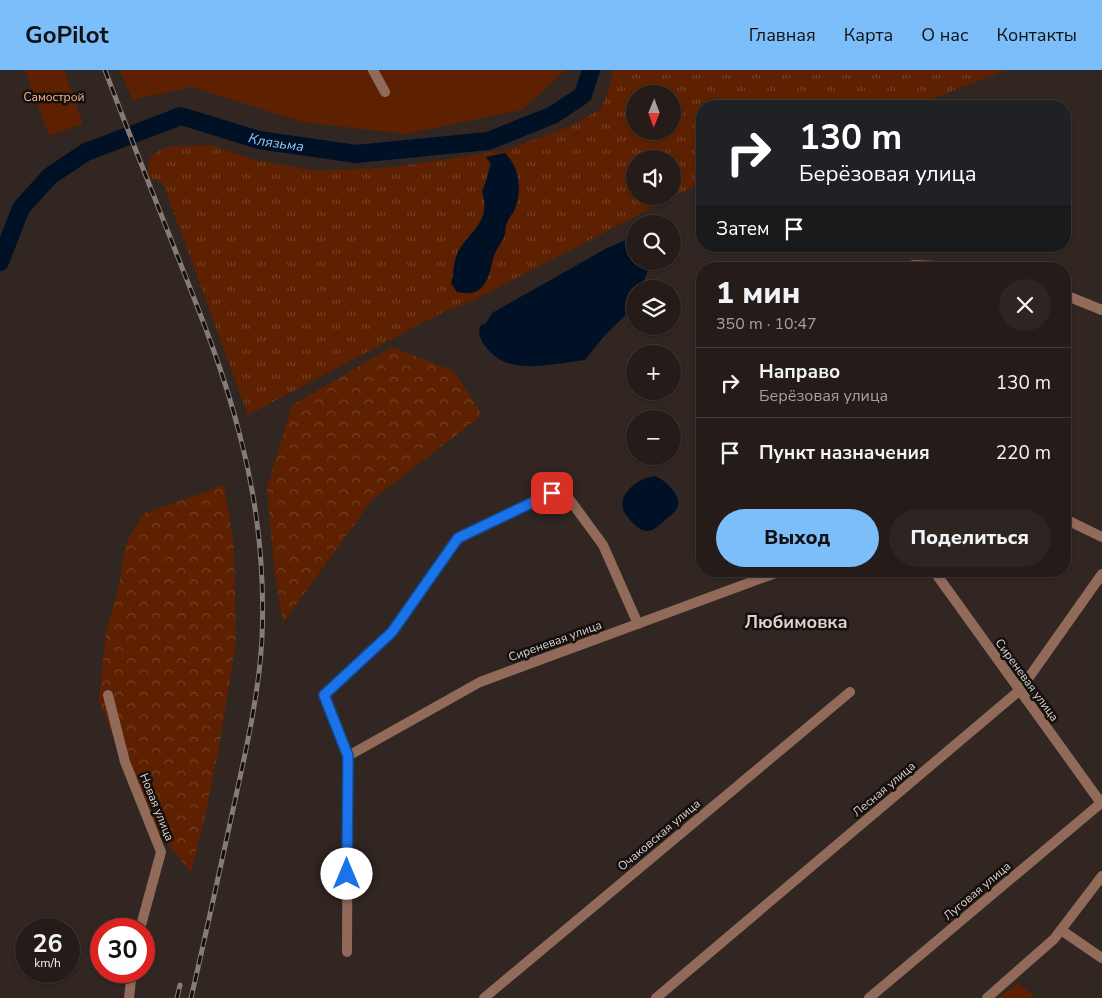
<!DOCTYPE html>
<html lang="ru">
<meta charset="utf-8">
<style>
body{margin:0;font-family:"Nunito Sans",sans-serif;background:#2d2522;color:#f1f3f6;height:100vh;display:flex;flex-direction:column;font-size:19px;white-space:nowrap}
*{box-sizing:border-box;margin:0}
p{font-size:16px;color:#a3a1a2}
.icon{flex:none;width:28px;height:28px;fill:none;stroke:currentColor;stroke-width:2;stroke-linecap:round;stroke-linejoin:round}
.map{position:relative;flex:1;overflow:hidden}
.details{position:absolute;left:696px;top:192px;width:375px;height:315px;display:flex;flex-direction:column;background:#251c19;border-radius:20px;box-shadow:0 1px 4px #0004,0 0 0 1px #423a38}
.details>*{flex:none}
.hud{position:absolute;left:696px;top:30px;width:375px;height:152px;border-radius:20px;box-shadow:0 1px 4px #0004,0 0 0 1px #423a38;background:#202124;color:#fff;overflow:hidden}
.needle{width:32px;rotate:181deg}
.buttons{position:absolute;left:626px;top:15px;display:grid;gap:10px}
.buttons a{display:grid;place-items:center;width:55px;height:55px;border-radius:50%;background:#251c19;box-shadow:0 1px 4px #0004,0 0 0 1px #423a38;font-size:25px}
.speed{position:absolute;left:15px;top:848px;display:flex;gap:10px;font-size:25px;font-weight:700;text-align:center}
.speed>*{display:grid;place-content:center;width:65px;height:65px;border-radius:50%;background:#251c19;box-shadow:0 1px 4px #0004,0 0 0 1px #423a38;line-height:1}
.speed small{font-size:12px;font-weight:400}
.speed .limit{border:8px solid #d22;background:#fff;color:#111}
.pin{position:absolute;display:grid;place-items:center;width:42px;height:42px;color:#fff;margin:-21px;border-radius:10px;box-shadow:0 2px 8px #0006}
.me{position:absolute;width:55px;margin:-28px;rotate:0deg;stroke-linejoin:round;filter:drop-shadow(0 0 4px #0008)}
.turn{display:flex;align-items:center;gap:18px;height:105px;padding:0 20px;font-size:22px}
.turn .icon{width:65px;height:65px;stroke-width:2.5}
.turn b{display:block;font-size:35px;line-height:42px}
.then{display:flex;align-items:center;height:48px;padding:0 20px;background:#0003;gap:10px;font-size:19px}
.round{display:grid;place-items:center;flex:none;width:52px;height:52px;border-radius:26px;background:#2d2522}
.head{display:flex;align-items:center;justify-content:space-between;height:85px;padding:0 20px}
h1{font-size:30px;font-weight:800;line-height:38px}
.primary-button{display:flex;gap:10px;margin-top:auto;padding:10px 20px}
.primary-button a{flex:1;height:58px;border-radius:30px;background:#7cbef9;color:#111;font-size:20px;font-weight:800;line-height:58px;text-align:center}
.primary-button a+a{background:#2d2522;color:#f1f3f6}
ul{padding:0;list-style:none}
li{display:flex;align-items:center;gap:15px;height:70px;padding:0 20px;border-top:1px solid #423a38}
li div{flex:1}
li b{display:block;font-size:19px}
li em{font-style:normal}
header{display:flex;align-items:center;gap:30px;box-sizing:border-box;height:70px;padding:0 25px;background:#7cbef9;color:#111}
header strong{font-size:24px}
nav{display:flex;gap:28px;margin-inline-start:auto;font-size:18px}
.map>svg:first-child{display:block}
</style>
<header>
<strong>GoPilot</strong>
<nav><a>Главная</a><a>Карта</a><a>О нас</a><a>Контакты</a></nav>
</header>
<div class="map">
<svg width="1102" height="928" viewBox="0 0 1102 928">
<defs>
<pattern id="grass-tufts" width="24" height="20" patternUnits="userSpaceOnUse" patternTransform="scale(1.25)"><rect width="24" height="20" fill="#5d2101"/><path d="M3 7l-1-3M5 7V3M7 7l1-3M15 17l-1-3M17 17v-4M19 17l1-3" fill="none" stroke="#744025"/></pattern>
<pattern id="forest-crowns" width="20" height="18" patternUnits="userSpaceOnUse" patternTransform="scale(1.25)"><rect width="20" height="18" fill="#5d2101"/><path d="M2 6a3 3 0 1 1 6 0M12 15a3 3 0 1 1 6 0" fill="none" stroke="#744025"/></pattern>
</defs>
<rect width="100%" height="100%" fill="#312621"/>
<path fill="url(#grass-tufts)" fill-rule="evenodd" d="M613,0H1007L913,36H702V112L470,232L445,241L248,345L163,113L146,106L151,86L166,77L211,75L255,90L318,101L396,97L506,80L569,57L601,39L610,16ZM635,24H672V61H635ZM635,89H672V126H635Z"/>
<g fill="url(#forest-crowns)">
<polygon points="392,277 454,301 482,345 372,430 283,553 274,498 267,419 292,335"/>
<polygon points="224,415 234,475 236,572 219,678 205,746 191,802 144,745 99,630 106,563 119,515 126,473 143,444"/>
</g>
<g fill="#5d2101">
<polygon points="25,0 64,0 83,54 49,66"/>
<polygon points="119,0 566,0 522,40 405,64 303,52 191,17 133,30"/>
<polygon points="1018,913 1036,928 999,928"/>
</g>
<g fill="#001125">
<path d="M505,83C519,97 522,118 516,136C514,143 509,147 507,153C505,156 506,161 505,164C503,171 499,175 496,181C490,193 492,206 482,217C476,224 466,224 457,222L451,213C454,205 453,198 455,190C463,162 493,157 482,121C487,112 487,103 491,94L486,87Z"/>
<path d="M635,166V191H650L648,200L641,219H635C635,243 614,254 600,271C595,277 590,284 585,290C552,293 509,308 486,277C481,271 478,264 480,256L486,253L492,243L607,178Z"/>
<path d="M655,406C665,410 683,426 677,438C675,443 667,448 663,452C659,456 653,461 647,461C638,461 631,451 626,445C613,426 638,408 655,406Z"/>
</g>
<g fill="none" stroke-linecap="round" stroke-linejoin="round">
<path stroke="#001125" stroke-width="18" id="s1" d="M0,192L21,138L50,106L86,82L181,46L259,70L356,84L488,71L553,45L583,25L591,0"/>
<g stroke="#916a5a" stroke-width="10">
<polyline points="373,0 385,22"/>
<polyline points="903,199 914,195 998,199"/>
<polyline points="1065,225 1102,240"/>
<polyline points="1065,449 1102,467"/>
<polyline points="108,625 125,692 161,782 140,859"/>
<polyline points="348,686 480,612 781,501"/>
<polyline points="1061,860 1102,888"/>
<polyline points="347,882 348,686 324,625 392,562 458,469 552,423 570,430 603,475 638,554"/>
<polyline points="129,928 132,901"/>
<polyline points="484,928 850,622"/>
<polyline points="656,928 1020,620 1102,504"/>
<polyline points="869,928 1101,733 934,501"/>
<polyline points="987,928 1054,869 1102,806"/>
</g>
<defs>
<g id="rail">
<path d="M105,0C126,56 148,111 170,167C195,231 222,295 239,362C257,429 265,498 262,568C259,624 246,680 234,735C220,799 206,864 191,928"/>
<polyline points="177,928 180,915"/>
</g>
</defs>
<use href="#rail" stroke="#857c78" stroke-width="5"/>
<use href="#rail" stroke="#15100e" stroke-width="3" stroke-dasharray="9" stroke-linecap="butt"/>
</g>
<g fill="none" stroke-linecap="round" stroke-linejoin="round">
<defs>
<polyline id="route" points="347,804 348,686 324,625 392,562 458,468 552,423"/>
</defs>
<use href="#route" stroke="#114b97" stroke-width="12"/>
<use href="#route" stroke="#1a73e8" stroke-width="9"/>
</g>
<g text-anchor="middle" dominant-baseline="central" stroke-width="5" stroke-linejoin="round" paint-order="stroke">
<g font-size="12" fill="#fab395" stroke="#15100e">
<text x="54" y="27">Самострой</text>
</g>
<g font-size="12" fill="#dad2cf" stroke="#15100e">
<text transform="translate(555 571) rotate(-20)">Сиреневая улица</text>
<text transform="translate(1027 610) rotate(54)">Сиреневая улица</text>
<text transform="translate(884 719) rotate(-40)">Лесная улица</text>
<text transform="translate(157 737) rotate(68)">Новая улица</text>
<text transform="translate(659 765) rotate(-40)">Очаковская улица</text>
<text transform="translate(977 821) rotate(-40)">Луговая улица</text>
</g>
<g font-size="14" font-style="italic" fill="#92cafd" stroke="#15100e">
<text stroke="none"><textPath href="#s1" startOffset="345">Клязьма</textPath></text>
</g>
<g font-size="18" font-weight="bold" fill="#dad2cf" stroke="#15100e">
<text x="796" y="552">Любимовка</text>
</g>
</g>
</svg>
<div class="buttons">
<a><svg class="needle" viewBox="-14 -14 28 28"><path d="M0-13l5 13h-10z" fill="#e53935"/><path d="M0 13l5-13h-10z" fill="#a3a1a2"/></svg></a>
<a><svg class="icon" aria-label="sound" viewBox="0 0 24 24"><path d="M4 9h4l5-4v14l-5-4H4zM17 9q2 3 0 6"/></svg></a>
<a><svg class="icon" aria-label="search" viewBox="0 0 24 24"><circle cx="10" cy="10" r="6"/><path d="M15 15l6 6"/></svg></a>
<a><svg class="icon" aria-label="layers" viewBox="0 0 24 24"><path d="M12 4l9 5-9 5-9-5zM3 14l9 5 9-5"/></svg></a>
<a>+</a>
<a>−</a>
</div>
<div class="speed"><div>26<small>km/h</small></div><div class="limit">30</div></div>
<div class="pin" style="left:552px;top:423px;background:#d93025"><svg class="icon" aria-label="arrive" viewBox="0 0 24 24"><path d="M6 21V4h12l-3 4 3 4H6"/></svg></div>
<svg class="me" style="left:347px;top:804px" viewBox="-20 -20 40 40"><circle r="19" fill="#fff"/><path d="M0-13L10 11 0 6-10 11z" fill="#1a73e8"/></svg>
<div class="hud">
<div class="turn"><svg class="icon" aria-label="right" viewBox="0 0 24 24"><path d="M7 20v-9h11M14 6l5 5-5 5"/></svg><div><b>130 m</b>Берёзовая улица</div></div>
<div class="then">Затем<svg class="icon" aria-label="arrive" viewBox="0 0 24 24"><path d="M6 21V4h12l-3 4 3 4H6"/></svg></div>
</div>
<section class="details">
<div class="head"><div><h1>1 мин</h1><p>350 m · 10:47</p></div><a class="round"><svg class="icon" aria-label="close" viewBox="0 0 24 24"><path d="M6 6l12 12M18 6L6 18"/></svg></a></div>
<ul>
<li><svg class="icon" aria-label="right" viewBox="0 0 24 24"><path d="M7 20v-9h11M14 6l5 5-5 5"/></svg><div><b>Направо</b><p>Берёзовая улица</p></div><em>130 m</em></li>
<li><svg class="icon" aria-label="arrive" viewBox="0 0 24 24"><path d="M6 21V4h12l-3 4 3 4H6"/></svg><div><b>Пункт назначения</b></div><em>220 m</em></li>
</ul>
<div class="primary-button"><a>Выход</a><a>Поделиться</a></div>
</section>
</div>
